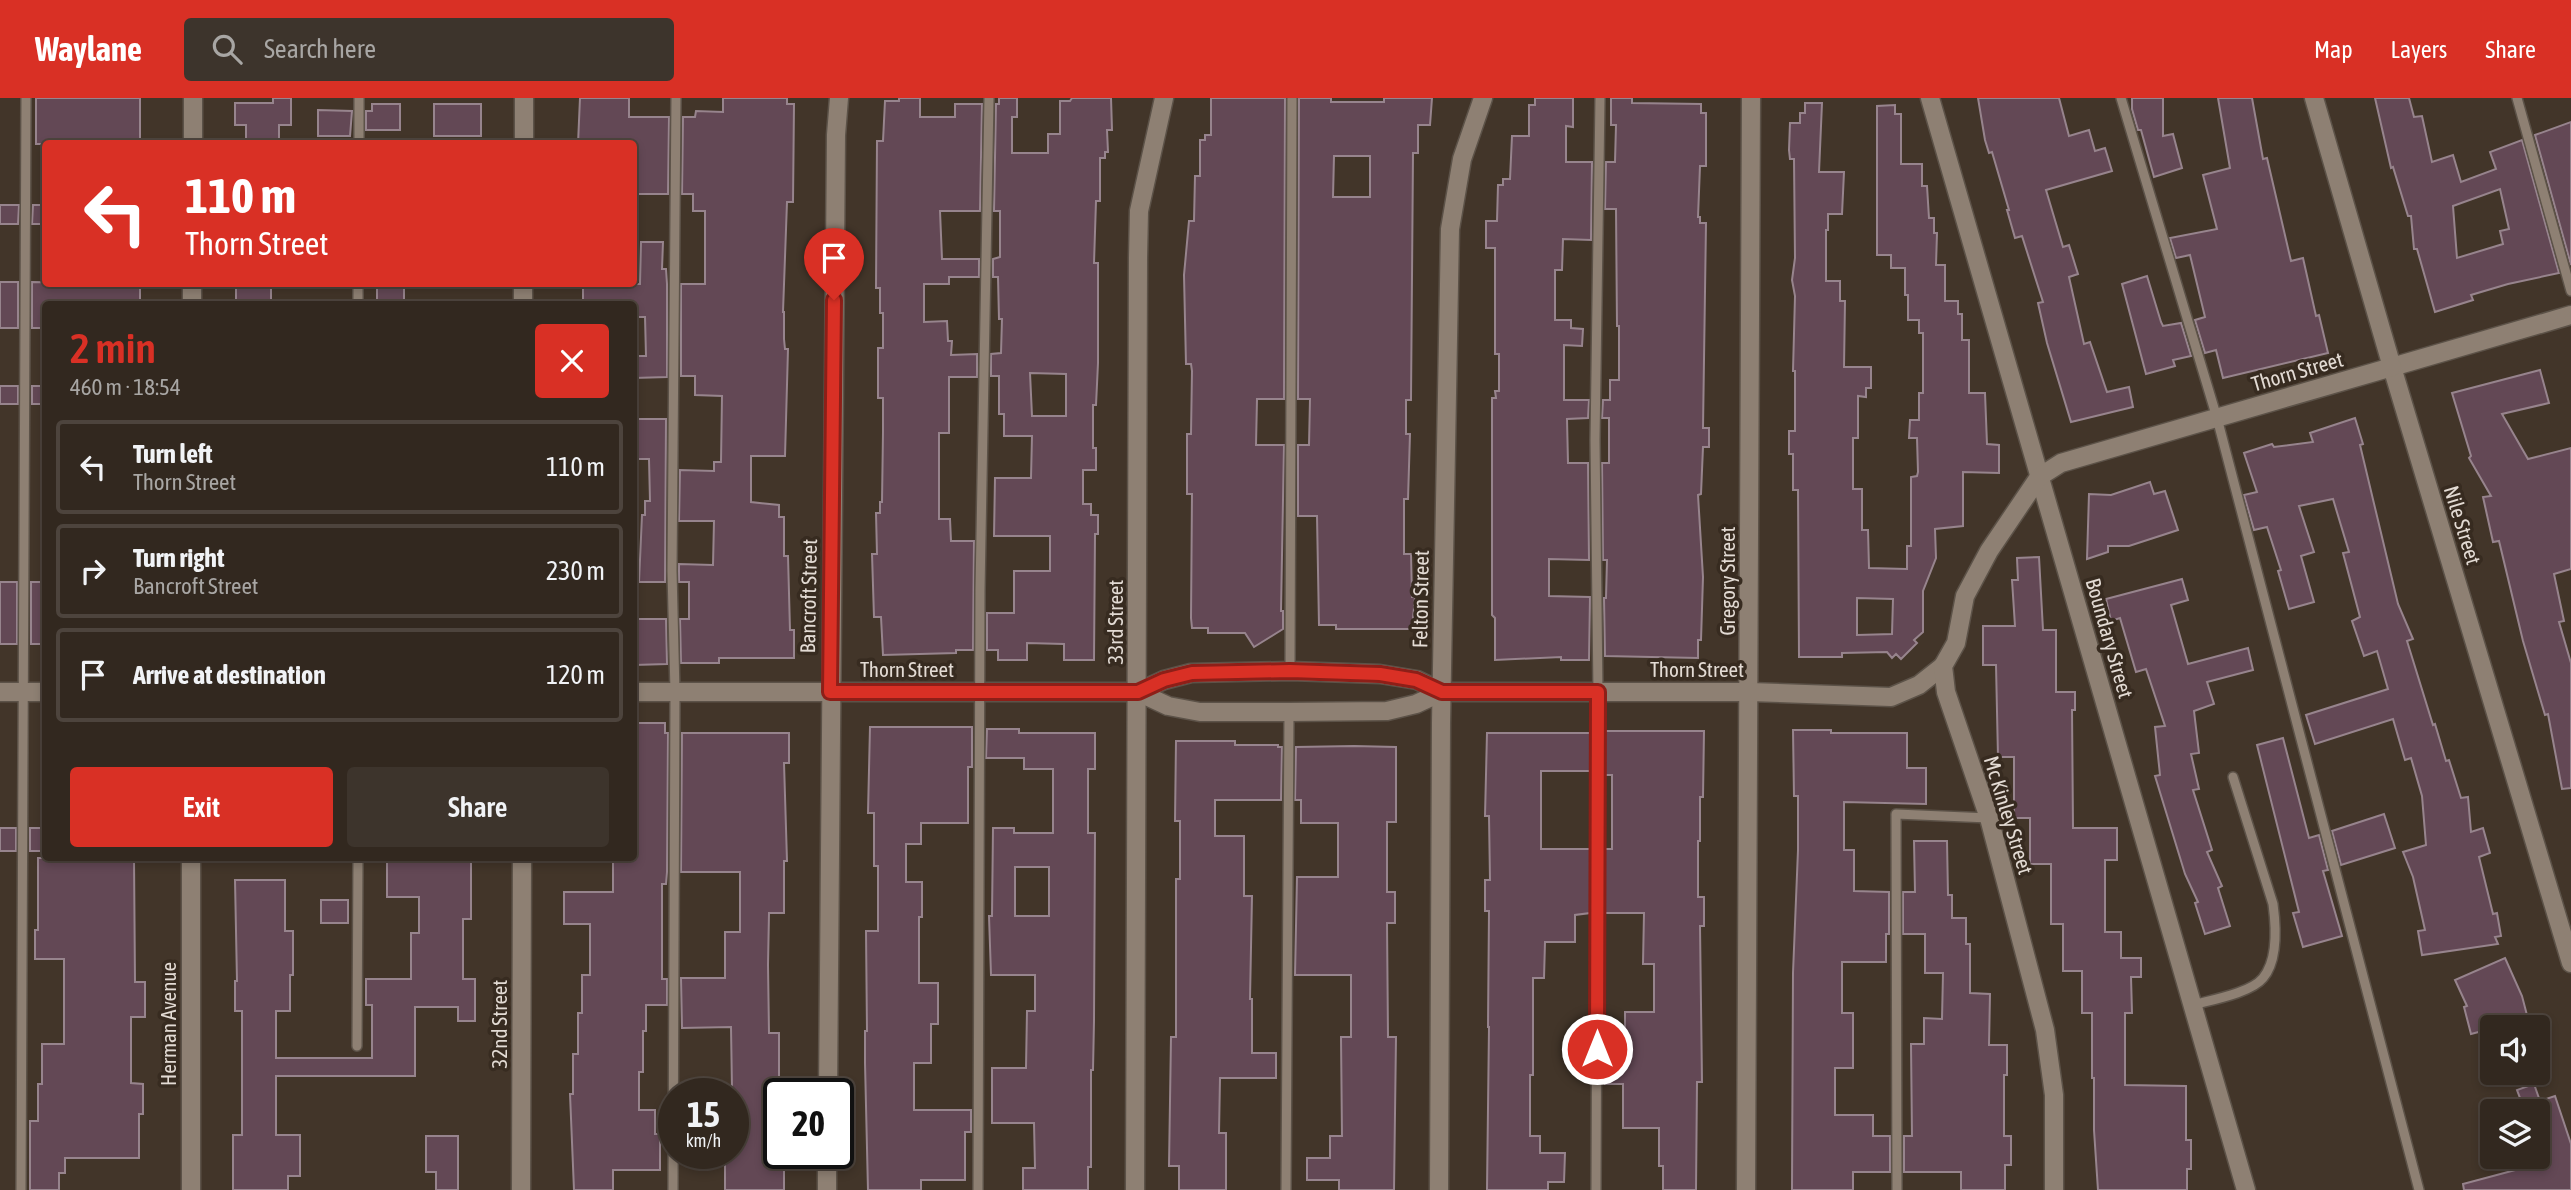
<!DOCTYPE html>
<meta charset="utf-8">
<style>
body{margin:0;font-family:"Asap Condensed",sans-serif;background:#3d342c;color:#f1f3f6;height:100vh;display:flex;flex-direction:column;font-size:26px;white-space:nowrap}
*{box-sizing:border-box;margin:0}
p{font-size:23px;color:#a8a6a4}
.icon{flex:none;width:38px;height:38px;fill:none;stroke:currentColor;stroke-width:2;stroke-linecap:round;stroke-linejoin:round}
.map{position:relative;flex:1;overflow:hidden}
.sheet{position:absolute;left:42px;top:203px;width:595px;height:560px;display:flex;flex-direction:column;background:#32281f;border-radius:7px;box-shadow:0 4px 10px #0003,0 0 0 2px #4d443d}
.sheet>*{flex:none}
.hud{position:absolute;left:42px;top:42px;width:595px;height:147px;border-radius:7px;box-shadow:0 4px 10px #0003,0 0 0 2px #4d443d;background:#d93025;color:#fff;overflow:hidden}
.fabs{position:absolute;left:2480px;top:917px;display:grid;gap:14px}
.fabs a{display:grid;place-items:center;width:70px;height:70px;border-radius:7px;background:#32281f;box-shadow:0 4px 10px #0003,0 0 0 2px #4d443d;font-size:35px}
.speed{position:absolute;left:658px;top:980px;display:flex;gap:14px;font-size:35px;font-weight:700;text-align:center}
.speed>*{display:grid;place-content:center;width:91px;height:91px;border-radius:50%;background:#32281f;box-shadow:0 4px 10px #0003,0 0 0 2px #4d443d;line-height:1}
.speed small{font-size:18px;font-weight:400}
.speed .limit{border:4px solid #111;border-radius:10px;background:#fff;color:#111}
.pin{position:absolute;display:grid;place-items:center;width:60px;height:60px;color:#fff;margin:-72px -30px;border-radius:50% 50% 50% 0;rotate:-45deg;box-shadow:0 0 7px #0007}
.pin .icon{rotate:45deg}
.me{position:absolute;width:77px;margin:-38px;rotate:0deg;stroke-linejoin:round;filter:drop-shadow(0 0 5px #0008)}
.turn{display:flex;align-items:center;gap:24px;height:147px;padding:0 28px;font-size:32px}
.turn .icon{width:91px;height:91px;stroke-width:2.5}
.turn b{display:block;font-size:49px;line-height:60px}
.round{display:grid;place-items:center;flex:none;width:74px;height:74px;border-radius:7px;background:#3d342c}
.headline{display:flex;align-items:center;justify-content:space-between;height:119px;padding:0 28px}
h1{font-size:42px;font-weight:600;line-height:52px;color:#d93025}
.button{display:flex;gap:14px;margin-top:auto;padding:14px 28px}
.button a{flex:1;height:80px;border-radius:7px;background:#d93025;color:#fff;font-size:28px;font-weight:600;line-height:80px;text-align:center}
.button a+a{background:#3d342c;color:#f1f3f6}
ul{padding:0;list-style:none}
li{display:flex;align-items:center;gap:21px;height:94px;margin:0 14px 10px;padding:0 14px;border:4px solid #4d443d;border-radius:7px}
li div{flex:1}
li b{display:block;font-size:26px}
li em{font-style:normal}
header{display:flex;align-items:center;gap:42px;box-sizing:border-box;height:98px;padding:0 35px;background:#d93025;color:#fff}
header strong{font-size:33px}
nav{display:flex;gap:38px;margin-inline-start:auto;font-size:24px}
.search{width:490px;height:63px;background:#3d342c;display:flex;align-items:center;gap:18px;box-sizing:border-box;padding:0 24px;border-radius:7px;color:#a8a6a4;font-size:26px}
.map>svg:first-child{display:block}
</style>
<header>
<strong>Waylane</strong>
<div class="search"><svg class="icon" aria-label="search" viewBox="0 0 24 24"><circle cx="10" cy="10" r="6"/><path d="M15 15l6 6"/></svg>Search here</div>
<nav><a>Map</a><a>Layers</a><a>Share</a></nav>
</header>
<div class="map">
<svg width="2571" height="1092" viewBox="0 0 2571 1092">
<rect width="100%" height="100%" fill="#423529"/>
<g fill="#634855" stroke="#97848d" stroke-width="2" fill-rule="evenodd">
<rect x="36" y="0" width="104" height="46"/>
<polygon points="273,0 291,0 291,27 279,27 279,46 246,46 246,27 235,27 235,5 273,5"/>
<polygon points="580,0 629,0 629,19 669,19 668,96 634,96 634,46 578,46"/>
<polygon points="723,0 787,0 787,6 794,6 793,104 787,104 783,214 784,214 784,241 785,251 788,251 785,358 751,358 751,404 779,407 779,419 784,419 784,458 788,458 790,532 794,532 794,560 719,560 719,565 681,565 680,521 689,521 689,484 679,484 679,466 713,467 714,423 679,423 680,372 714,373 714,364 721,364 722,298 695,297 695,278 681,278 681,186 705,186 705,113 693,113 693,96 682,96 683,19 695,19 696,13 723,14"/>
<polygon points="899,0 920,0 920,19 955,19 955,6 982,6 980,113 940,113 942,161 979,161 979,179 949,179 949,186 924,186 924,224 947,223 948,243 952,243 951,257 977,256 977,279 949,279 949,335 939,335 939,421 950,421 951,443 974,443 973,552 956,552 956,555 883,557 881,519 874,519 872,456 877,456 876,415 880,415 880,404 882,404 883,334 883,300 878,300 878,250 883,250 883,215 880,215 880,190 876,190 877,43 883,43 885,3 899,3"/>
<path d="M999,0H1017V19H1012V55H1048V36H1060V3H1070L1072,0H1111L1112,32H1107L1108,54H1105V60H1100V103H1096L1094,165H1098V265L1096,307H1093V350H1096V372H1083V406H1091V417H1098V436H1095L1094,562H1064V546L1027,545V562H998V552H987V515H1014V473H1050V438H994L995,380H1031L1032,338H1004V316H999V278H991V256L1001,255L1002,221H999L998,179H993V161L1000,159V113H994L996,6H999ZM1030,275L1066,276V318H1032Z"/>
<polygon points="1211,0 1285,0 1284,301 1257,301 1256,347 1284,347 1281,513 1283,513 1283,531 1254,549 1245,535 1208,535 1208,530 1192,530 1191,520 1192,396 1187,396 1187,336 1191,336 1192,273 1191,266 1186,266 1184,177 1189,123 1194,123 1195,78 1200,78 1200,42 1205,42 1205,37 1211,37"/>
<path d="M1299,0H1331V4H1384V0H1432L1430,27H1418V55H1413L1411,302H1406V336H1410L1408,401H1404V456H1411L1412,499H1415L1412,531H1336V527H1319L1317,418H1298V347H1309L1310,301H1298ZM1334,58H1370V99H1333Z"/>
<polygon points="1535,0 1573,0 1573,29 1566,28 1566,64 1592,64 1591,142 1563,141 1562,172 1555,172 1555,222 1571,222 1571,230 1583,231 1582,248 1564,247 1564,302 1589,302 1588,320 1567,321 1568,365 1588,365 1589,462 1549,461 1549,498 1590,499 1589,562 1561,562 1561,559 1495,562 1495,520 1492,517 1492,300 1496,300 1495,293 1499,293 1499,256 1495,256 1495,150 1486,150 1486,123 1497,123 1498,87 1503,87 1503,81 1510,81 1512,38 1529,38 1529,7 1535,7"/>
<polygon points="1611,0 1632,0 1632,5 1701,6 1701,15 1706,15 1706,68 1700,68 1698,119 1700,119 1700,125 1706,125 1703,330 1709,330 1709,349 1703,349 1701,396 1698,397 1703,479 1701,542 1698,542 1698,560 1605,558 1604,500 1606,500 1607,462 1603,462 1602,365 1609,365 1609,320 1602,320 1603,302 1610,302 1610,282 1619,282 1619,228 1617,228 1616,111 1605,111 1606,64 1615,64 1616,27 1611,27"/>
<polygon points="1978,0 2059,0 2069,38 2089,32 2095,53 2105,50 2112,73 2046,92 2063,149 2069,147 2078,176 2069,179 2084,246 2090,244 2107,294 2129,289 2133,309 2071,324 2047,245 2038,205 2043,204 2022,138 2015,140 2007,112 2009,112 1992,54 1989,55 1985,42"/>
<polygon points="2132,0 2163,0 2163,38 2173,36 2182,70 2154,79 2141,32 2138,32 2132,11"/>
<polygon points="2218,0 2252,0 2263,61 2267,60 2291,163 2303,160 2316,218 2319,217 2328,255 2223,280 2216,252 2205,255 2195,222 2205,219 2190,157 2176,160 2170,140 2217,131 2203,77 2230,70"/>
<path d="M2375,0H2409L2414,19L2422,18L2432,64L2453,57L2461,84L2496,71L2490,54L2522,42L2559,175L2508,186L2471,197L2473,202L2435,214L2417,151H2414L2411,118H2408L2393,69L2391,70ZM2500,91L2509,131L2500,133L2503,146L2457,160L2453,108Z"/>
<path d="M1805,5H1822L1819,74H1844L1842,116H1828V132H1826V183H1840V203H1845L1844,269H1871V290H1866V299L1858,298V340H1853V391H1862V432H1868L1869,470L1907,471V448H1911V379L1917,378L1918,374L1917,340H1909L1910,322H1919V295H1923V235H1919V222H1908V197H1905V170H1891V157H1877V8L1895,7V16H1901V66H1922V88H1927L1929,120H1934V135H1937L1936,167H1945V203H1958V216H1962V242H1969V295H1985L1987,346L1999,347V375L1963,374V428L1935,431L1936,460L1923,493V534L1914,542L1917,545L1901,561L1896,556L1892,560L1887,554L1842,555V559H1799L1798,392H1793V356H1789V333H1795V273H1793L1795,198L1792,182L1795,160L1794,61H1790L1789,52L1790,25H1800V15H1805ZM1857,500L1893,501L1892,536L1857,537Z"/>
<polygon points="372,6 400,6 400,32 366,32 366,13 372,13"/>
<rect x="434" y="6" width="47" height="32"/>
<polygon points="318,12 352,13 350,38 318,38"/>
<polygon points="2571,24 2571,167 2535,37"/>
<polygon points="0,107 19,107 18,126 0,126"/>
<polygon points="33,107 46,107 46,126 32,126"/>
<polygon points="641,144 663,144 662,171 666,171 667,186 667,279 634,280 634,258 646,258 645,219 634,219 634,206 583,206 583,186 640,186"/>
<polygon points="2147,178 2161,224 2163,228 2181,225 2191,258 2173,262 2175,268 2146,276 2122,186"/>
<rect x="0" y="184" width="18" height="46"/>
<polygon points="32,184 140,186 140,206 46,206 46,230 32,230"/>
<rect x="236" y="186" width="35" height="17"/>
<rect x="377" y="186" width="27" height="19"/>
<polygon points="2540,272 2549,305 2502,316 2528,361 2571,350 2571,471 2554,476 2564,523 2559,524 2571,565 2571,690 2562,691 2548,616 2545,617 2523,543 2499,443 2493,444 2483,399 2491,398 2469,360 2471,358 2452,295"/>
<rect x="0" y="288" width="18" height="18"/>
<rect x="32" y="288" width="14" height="18"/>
<polygon points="2355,320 2363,346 2360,347 2398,506 2413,541 2407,543 2433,627 2435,626 2446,663 2449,662 2461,700 2468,699 2471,734 2483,730 2490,755 2479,759 2493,816 2497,815 2501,838 2495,839 2498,846 2422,857 2418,833 2425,832 2413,779 2403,754 2426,747 2422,698 2411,660 2405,662 2393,621 2315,646 2306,617 2388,591 2377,553 2364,558 2352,523 2360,519 2343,455 2349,454 2333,401 2299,408 2314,454 2301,458 2314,504 2289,511 2278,473 2281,472 2267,429 2254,432 2244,397 2257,394 2244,355 2272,346 2274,349 2313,344 2310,335"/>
<polygon points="634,321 666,321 665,484 639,484 642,417 645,417 645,403 650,403 649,361 634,361"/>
<polygon points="2150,384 2154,396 2165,393 2178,432 2129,448 2108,448 2108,454 2087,461 2089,396 2111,397"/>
<polygon points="2039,459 2043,532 2056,532 2056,594 2075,594 2075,612 2072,612 2073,730 2117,730 2117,762 2105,762 2105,834 2121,834 2121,860 2141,860 2141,879 2131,879 2132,915 2125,915 2125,987 2186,988 2186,1042 2191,1042 2191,1071 2187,1071 2187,1092 2098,1092 2094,1032 2094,980 2092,980 2092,915 2082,915 2082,873 2063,873 2063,826 2051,826 2051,766 2030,766 2030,720 2014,720 2014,659 1998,659 1996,567 1983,567 1983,528 2015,528 2012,482 2018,482 2017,460"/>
<polygon points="2182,481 2188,502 2171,507 2188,566 2248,550 2253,572 2207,584 2214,606 2194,613 2199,655 2191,656 2199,691 2193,692 2212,752 2207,754 2222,788 2218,790 2230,828 2205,836 2195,805 2198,804 2185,776 2155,678 2160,677 2155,629 2165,628 2146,571 2136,574 2120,520 2111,523 2106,501"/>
<rect x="0" y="484" width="17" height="62"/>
<rect x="31" y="484" width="15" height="62"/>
<polygon points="634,521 666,521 667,566 634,567"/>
<polygon points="634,625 665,625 665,635 668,635 667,774 666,786 662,786 662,881 667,881 667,907 646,907 646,933 643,933 643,974 639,974 639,1012 655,1012 655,1036 660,1036 660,1072 613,1072 613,1092 574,1092 570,996 573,996 573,956 578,956 578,915 582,915 582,877 590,877 590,826 564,826 564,794 613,794 613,760 634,760"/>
<polygon points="870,629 972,629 972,669 968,669 968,725 921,725 921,746 906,746 906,784 922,784 922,819 919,819 919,885 938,885 938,926 931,926 931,965 914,965 914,1012 971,1012 971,1034 965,1034 965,1082 921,1082 921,1092 868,1092 865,965 865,933 867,933 866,833 878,833 878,768 874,768 874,715 868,715"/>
<path d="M987,631H1019V635H1095V671H1088V735H1095L1094,923L1093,972H1091V1069H1088V1092H1023V1070H1035L1034,1025H992V970H1026L1027,913H1035V877H991L989,818H992L993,730H1014V735H1053V671H1024V660H986ZM1015,769H1049V818H1015Z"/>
<polygon points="1793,632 1831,632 1831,635 1907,635 1907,670 1926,670 1926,706 1844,704 1844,752 1854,752 1854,793 1889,794 1889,836 1886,836 1886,864 1842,864 1842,915 1853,915 1853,970 1835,970 1835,1017 1873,1017 1873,1038 1890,1038 1890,1074 1853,1074 1853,1092 1792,1092 1793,875 1798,752 1798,698 1794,698"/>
<polygon points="1605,633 1704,633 1703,699 1700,699 1700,743 1698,743 1698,799 1704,799 1704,828 1700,828 1702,984 1697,984 1696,1092 1663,1092 1663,1068 1659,1068 1659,1030 1623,1030 1623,986 1605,986 1605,955 1625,955 1625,914 1654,914 1654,866 1643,866 1644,815 1604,815 1604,751 1612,751 1612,677 1605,677"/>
<polygon points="682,635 789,635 789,665 784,665 787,763 784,763 784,815 769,815 768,867 769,935 779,935 779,1055 784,1055 784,1092 725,1092 725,1055 733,1055 731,929 682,930 681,880 725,880 725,834 740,834 740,774 681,774"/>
<polygon points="1487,635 1591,635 1591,673 1541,673 1541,751 1590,751 1590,815 1575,817 1575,844 1545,844 1544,880 1533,880 1533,977 1530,977 1530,1038 1540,1038 1540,1055 1565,1055 1564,1084 1548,1084 1548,1092 1487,1092 1489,929 1488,929 1489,813 1485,813 1485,782 1490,782 1489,718 1485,718"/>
<polygon points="2283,640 2309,740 2319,737 2328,772 2323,773 2342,838 2303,849 2293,815 2299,814 2257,647"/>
<polygon points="1176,643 1235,643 1235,647 1278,647 1278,649 1282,649 1281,702 1215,702 1215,738 1244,738 1244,798 1252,798 1250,901 1252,901 1252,955 1276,955 1276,980 1220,980 1219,1035 1226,1035 1226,1092 1179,1092 1179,1068 1169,1068 1171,939 1176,939 1176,781 1180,781 1180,723 1175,723"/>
<polygon points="1354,648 1396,649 1396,724 1387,724 1387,794 1395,794 1395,825 1387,825 1388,939 1396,939 1394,1092 1339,1092 1339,1082 1307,1082 1307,1060 1330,1060 1330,1038 1342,1038 1341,939 1351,939 1351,877 1295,877 1297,779 1338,779 1338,725 1301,725 1301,702 1295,702 1296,649"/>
<polygon points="2384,716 2395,750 2341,767 2332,733"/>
<rect x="0" y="730" width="16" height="23"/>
<rect x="30" y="730" width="16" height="23"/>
<polygon points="1914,743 1947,743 1948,797 1952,797 1952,820 1966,820 1966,846 1970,846 1970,895 1990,896 1989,947 2007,947 2007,977 2004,977 2004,1038 2011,1038 2011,1067 2005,1067 2005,1092 1961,1092 1961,1074 1904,1074 1904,1038 1912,1038 1911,946 1924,946 1924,920 1942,921 1943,875 1925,875 1925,836 1903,836 1903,794 1915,794"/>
<polygon points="38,760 134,760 135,884 145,884 145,919 131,919 131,985 143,986 143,1016 139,1016 139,1060 65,1060 65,1075 59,1075 59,1092 30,1092 30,1023 38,1023 38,986 42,986 42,946 64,946 64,861 35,861 35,832 38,832"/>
<polygon points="387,760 471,760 471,821 463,821 463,881 475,881 475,923 458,923 458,909 415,909 415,978 276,978 276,1037 300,1037 300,1078 288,1078 288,1092 233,1092 233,1037 242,1037 242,913 235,913 235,883 237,883 235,782 285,782 285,833 293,833 293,877 290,877 290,913 276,913 276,960 372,960 372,907 366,907 366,881 411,881 411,835 419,835 419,799 387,799"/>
<rect x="321" y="802" width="27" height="23"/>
<polygon points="2505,860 2522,898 2528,921 2471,936 2464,909 2467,908 2455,882"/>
<polygon points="2534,986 2540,1003 2555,998 2571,1046 2571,1092 2464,1092 2463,1086 2538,1066 2538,1013 2525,1013 2517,992"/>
<polygon points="426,1038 458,1038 458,1092 436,1092 436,1074 426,1074"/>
</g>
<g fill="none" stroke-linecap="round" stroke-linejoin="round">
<defs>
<g id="service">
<polyline points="2121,0 2217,320 2419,1092"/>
<polyline points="2517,0 2571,193"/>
<polyline points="359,46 359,0"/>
<polyline points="358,206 358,186"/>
<polyline points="1290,573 1292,0"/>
<path d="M2193,907C2211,902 2251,895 2263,880C2278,862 2276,828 2273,806L2233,679"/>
<polyline points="357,948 358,760"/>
<polyline points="21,1092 26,0"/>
<polyline points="673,1092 675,594 672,473 676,0"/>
<polyline points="978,1092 980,492 989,0"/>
<polyline points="1286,1092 1289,614"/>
<polyline points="1596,1092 1598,594 1595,342 1600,0"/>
<polyline points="1897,1092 1896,716 1989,720"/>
</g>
<g id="minor">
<polyline points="193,46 193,0"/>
<polyline points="192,206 192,186"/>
<polyline points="2392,269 2571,217"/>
<polyline points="828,996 836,37 839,0"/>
<polyline points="191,1092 191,760"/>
<polyline points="827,1092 827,1055"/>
<polyline points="1135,1092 1138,160 1139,113 1164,0"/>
<polyline points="1439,1092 1441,625 1450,131 1462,61 1483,0"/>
<polyline points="1746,1092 1751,0"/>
</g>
<g id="tertiary">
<polyline points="1930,0 2246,1092"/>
<polyline points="2314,0 2392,269 2571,865"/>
<polyline points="524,46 524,0"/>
<polyline points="523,206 523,186"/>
<polyline points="0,594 46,594"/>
<polyline points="634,594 1138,594 1164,582 1191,575 1290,573 1380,576 1417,582 1442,594"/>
<polyline points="1138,594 1168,608 1200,614 1289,614 1387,613 1416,606 1442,594 1750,594 1891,599 1919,587 1943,568"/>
<polyline points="521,1092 522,760"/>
<polyline points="2054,1092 2054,997 2045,932 1989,720 1946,594 1943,568 1956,545 1965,498 1989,453 2039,379 2061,365 2392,269"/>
</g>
</defs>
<use href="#service" stroke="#5c5248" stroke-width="12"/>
<use href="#minor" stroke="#5c5248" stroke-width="21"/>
<use href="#tertiary" stroke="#5c5248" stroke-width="21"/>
<use href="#service" stroke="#8e8073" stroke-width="9"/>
<use href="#minor" stroke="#8e8073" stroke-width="18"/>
<use href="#tertiary" stroke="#8e8073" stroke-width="18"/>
</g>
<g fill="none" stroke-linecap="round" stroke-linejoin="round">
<defs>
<polyline id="route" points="834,202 830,594 1138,594 1164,582 1192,575 1290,573 1380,576 1416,582 1442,594 1598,594 1597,951"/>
</defs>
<use href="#route" stroke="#8d1f18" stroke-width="18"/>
<use href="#route" stroke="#d93025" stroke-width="12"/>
</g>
<g text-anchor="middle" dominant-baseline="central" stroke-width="7" stroke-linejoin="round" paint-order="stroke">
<g font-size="21" fill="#e3dbd4" stroke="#372b20">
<text transform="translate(2297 273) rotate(-16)">Thorn Street</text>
<text transform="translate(2463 427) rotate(73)">Nile Street</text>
<text transform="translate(1727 483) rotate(-90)">Gregory Street</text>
<text transform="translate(808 498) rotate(-89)">Bancroft Street</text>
<text transform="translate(1420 501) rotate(-89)">Felton Street</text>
<text transform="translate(1115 524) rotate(-90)">33rd Street</text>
<text transform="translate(2110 540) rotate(74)">Boundary Street</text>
<text x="907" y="571">Thorn Street</text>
<text x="1697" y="571">Thorn Street</text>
<text transform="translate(2009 717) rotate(73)">Mc Kinley Street</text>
<text transform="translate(168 926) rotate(-90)">Herman Avenue</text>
<text transform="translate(499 926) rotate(-90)">32nd Street</text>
</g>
</g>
</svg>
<div class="fabs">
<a><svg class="icon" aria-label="sound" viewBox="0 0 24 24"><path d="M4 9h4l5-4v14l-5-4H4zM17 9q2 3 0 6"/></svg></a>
<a><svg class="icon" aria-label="layers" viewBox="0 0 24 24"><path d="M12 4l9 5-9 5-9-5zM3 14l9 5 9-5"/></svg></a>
</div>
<div class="speed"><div>15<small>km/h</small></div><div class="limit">20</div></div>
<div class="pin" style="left:834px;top:202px;background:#d93025"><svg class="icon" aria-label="arrive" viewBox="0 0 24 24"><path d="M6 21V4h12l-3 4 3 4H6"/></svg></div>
<svg class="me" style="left:1597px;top:951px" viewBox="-20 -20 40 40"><circle r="17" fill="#d93025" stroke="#fff" stroke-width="3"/><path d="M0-11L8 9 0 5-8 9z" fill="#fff"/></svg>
<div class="hud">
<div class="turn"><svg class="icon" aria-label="left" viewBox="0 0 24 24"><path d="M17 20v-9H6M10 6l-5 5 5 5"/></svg><div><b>110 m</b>Thorn Street</div></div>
</div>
<section class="sheet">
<div class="headline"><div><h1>2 min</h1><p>460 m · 18:54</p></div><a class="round" style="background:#d93025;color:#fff"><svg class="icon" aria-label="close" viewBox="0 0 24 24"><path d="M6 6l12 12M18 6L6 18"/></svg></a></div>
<ul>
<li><svg class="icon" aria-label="left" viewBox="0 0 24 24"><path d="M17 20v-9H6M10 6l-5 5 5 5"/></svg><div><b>Turn left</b><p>Thorn Street</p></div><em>110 m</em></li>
<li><svg class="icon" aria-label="right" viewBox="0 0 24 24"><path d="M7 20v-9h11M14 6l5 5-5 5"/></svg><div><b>Turn right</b><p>Bancroft Street</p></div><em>230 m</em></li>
<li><svg class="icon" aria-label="arrive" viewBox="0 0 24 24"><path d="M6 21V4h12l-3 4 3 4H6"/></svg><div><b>Arrive at destination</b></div><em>120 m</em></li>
</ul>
<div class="button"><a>Exit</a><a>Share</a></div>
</section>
</div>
